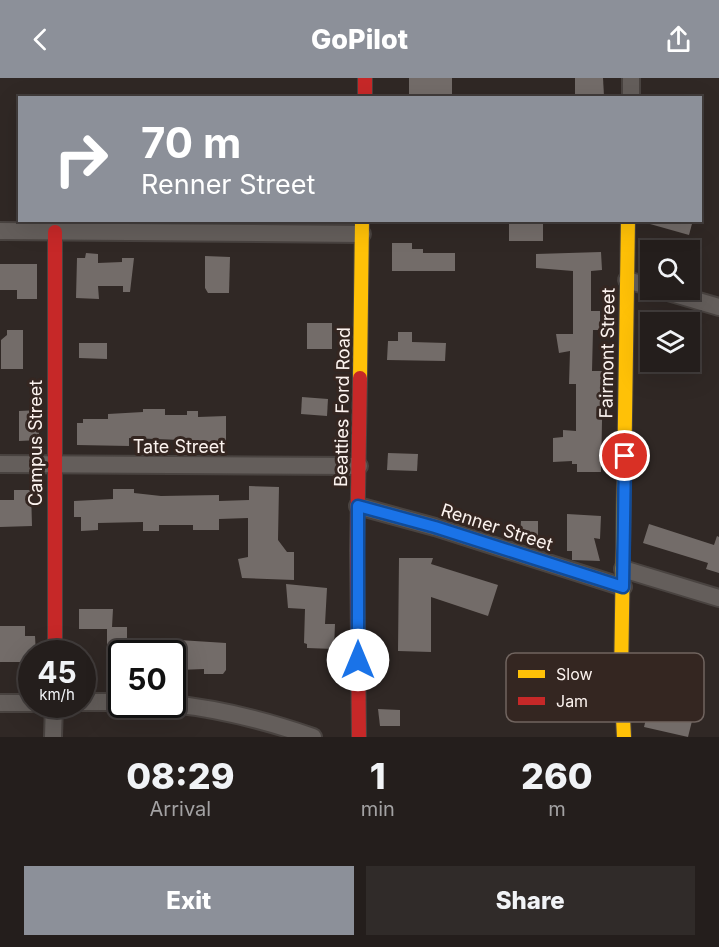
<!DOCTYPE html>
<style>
body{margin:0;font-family:Inter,sans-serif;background:#302b29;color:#f1f3f6;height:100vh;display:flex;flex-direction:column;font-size:22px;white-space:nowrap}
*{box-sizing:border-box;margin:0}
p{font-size:20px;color:#a3a2a3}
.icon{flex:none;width:33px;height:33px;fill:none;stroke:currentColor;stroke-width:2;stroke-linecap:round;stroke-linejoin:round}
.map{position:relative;height:659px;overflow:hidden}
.panel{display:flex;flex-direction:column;background:#241e1c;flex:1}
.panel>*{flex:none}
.guide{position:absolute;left:18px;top:18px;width:684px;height:126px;border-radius:0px;box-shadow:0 6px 24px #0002,0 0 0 2px #413c3b;background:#8c9099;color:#fff;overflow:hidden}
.controls{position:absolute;left:640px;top:162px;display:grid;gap:12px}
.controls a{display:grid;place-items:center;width:60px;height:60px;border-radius:0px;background:#241e1c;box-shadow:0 6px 24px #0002,0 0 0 2px #413c3b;font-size:30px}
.speed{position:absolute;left:18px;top:562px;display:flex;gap:12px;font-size:30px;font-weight:700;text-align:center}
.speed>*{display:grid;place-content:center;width:78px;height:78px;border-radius:50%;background:#241e1c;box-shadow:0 6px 24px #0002,0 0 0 2px #413c3b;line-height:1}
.speed small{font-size:15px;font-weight:400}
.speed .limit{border:3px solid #111;border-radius:9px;background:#fff;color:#111}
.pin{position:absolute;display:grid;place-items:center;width:51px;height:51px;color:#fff;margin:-26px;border:3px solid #fff;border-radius:50%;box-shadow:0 2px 6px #0007}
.me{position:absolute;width:66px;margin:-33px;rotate:0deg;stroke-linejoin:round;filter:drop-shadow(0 0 4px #0008)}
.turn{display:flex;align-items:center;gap:21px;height:126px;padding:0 24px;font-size:27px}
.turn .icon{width:78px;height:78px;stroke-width:2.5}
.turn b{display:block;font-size:42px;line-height:51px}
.eta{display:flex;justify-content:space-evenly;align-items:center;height:102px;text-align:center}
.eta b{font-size:36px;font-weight:800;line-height:42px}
.button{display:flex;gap:12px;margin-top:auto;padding:12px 24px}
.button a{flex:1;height:69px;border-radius:0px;background:#8c9099;color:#fff;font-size:24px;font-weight:800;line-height:69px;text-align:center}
.button a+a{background:#302b29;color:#f1f3f6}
header{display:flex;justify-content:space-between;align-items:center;height:78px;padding:0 24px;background:#8c9099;color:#fff;font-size:27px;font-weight:800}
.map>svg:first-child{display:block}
</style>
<header><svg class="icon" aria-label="back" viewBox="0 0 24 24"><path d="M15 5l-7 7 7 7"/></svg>GoPilot<svg class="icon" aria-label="share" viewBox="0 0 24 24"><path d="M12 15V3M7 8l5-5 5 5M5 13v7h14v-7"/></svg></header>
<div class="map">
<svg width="719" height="659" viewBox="0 0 719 659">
<rect width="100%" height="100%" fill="#302825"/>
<g fill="#736c69">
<polygon points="409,0 452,0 452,17 409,16"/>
<polygon points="575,0 603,0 604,18 575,19"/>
<rect x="509" y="142" width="34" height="21"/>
<polygon points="650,142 693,142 689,157 650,146"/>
<polygon points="392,165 412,165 412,171 423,171 423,175 455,175 455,193 392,193"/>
<polygon points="601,174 602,192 591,193 591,233 600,233 600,252 593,252 592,293 603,293 601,394 577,394 577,386 572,386 572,383 553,384 553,360 563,359 563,352 576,353 576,306 569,306 570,273 559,275 556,256 573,256 573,193 536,190 536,176"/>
<polygon points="86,175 98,176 98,185 122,184 122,180 134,180 130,214 123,214 123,208 98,208 99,221 76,220 77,180 85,180"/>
<polygon points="205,178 230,179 229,215 208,215 205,210"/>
<polygon points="0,186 37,186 37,221 17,221 17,212 0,212"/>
<rect x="307" y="245" width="25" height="26"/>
<polygon points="7,252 23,252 23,291 1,291 1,262 7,257"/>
<polygon points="398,254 412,254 412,264 446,265 445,283 387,282 388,263 398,263"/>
<polygon points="79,265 107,265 107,281 79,280"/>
<polygon points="302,319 328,321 327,338 301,336"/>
<polygon points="143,331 165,331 165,337 187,337 187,333 198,333 198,339 226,338 226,367 208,368 208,363 129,360 129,368 77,367 77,345 83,345 83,341 108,341 108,336 143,334"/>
<polygon points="39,332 39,362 19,363 19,333"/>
<polygon points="388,375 418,376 417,393 387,392"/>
<polygon points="249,408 279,409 278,462 287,474 294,474 294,502 242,500 238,481 248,479 248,440 219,441 219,452 193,452 193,447 159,447 159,453 143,453 143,444 98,445 98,452 81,453 81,439 74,439 74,423 113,421 113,411 134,411 134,415 161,418 219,417 219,423 249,422"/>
<polygon points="14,412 31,412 32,448 0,449 0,422 14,422"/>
<polygon points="567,436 601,438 600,461 594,460 600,483 572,482 572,473 567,473"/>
<polygon points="521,443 538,443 538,460 520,460"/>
<polygon points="649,446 714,467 717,458 719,459 719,495 706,491 708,485 643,465"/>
<polygon points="399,480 433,480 431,486 498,507 488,538 431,519 431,574 398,573"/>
<polygon points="286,506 327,510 325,546 335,546 334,571 307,570 307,566 304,565 305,531 288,530"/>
<polygon points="79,531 113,531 112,549 127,549 127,576 122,576 122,583 107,583 107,551 79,551"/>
<polygon points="0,548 25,548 25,558 35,558 36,576 32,576 32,584 0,584"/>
<polygon points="179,562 226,565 226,592 223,596 204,596 204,591 178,592"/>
<polygon points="649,629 693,639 688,659 644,649"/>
<polygon points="378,631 400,632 400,648 380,648"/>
</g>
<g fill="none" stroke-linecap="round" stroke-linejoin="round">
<defs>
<g id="street">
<polyline points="631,20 631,0"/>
<polyline points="0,153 362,156"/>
<polyline points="627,202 651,209"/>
<polyline points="661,212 719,229"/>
<polyline points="0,386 359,388"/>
<polyline points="358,428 435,449 623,509"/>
<polyline points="623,491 719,520"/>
<polyline points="82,624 122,624"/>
<polyline points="0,625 32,625"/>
<path d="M172,626C221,631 267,643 313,659"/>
<polyline points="53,659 54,627"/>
</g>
<g id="slow">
<polyline points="360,300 362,142"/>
<polyline points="624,659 621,602 628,142"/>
</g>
<g id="jam">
<polyline points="365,0 365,20"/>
<polyline points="55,154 55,576"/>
<polyline points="359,659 357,473 360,300"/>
</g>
</defs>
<use href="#street" stroke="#494340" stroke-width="20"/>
<use href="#slow" stroke="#494340" stroke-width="16"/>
<use href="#jam" stroke="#494340" stroke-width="16"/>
<use href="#street" stroke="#645e5b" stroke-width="16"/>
<use href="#slow" stroke="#ffc107" stroke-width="14"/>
<use href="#jam" stroke="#c62828" stroke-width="14"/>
</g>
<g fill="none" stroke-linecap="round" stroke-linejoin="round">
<defs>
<polyline id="route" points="358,582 358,428 435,449 623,509 625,378"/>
</defs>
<use href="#route" stroke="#114b97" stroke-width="15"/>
<use href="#route" stroke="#1a73e8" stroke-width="10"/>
</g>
<g text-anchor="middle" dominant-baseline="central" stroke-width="6" stroke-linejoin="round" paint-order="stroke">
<g font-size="18" fill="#fcf3ef" stroke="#342621">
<text transform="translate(607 275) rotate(-89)">Fairmont Street</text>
<text transform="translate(342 329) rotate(-89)">Beatties Ford Road</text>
<text transform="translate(35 365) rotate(-90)">Campus Street</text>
<text x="179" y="368">Tate Street</text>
<text transform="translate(497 449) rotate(18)">Renner Street</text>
</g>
</g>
<rect x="506" y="575" width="198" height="69" rx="9" fill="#342621" stroke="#70645f" stroke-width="1.5"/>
<rect x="518" y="592" width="27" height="8" fill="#ffc107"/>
<rect x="518" y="619" width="27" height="8" fill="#c62828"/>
<g font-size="16" fill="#fcf3ef">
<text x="556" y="602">Slow</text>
<text x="556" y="629">Jam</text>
</g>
</svg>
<div class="controls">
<a><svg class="icon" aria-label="search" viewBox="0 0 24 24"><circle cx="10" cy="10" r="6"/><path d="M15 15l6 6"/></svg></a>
<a><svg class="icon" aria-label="layers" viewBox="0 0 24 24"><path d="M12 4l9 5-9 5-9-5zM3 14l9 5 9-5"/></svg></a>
</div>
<div class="speed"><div>45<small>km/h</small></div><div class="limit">50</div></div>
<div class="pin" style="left:625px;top:378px;background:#d93025"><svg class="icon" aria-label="arrive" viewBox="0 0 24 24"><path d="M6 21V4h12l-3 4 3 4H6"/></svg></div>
<svg class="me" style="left:358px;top:582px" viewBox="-20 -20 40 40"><circle r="19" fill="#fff"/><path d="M0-13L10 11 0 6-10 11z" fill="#1a73e8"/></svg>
<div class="guide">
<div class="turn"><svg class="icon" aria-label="right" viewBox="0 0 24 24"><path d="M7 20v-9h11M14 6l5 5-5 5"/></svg><div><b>70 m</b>Renner Street</div></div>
</div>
</div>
<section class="panel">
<div class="eta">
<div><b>08:29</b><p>Arrival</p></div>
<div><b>1</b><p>min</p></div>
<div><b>260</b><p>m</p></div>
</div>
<div class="button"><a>Exit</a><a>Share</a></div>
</section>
